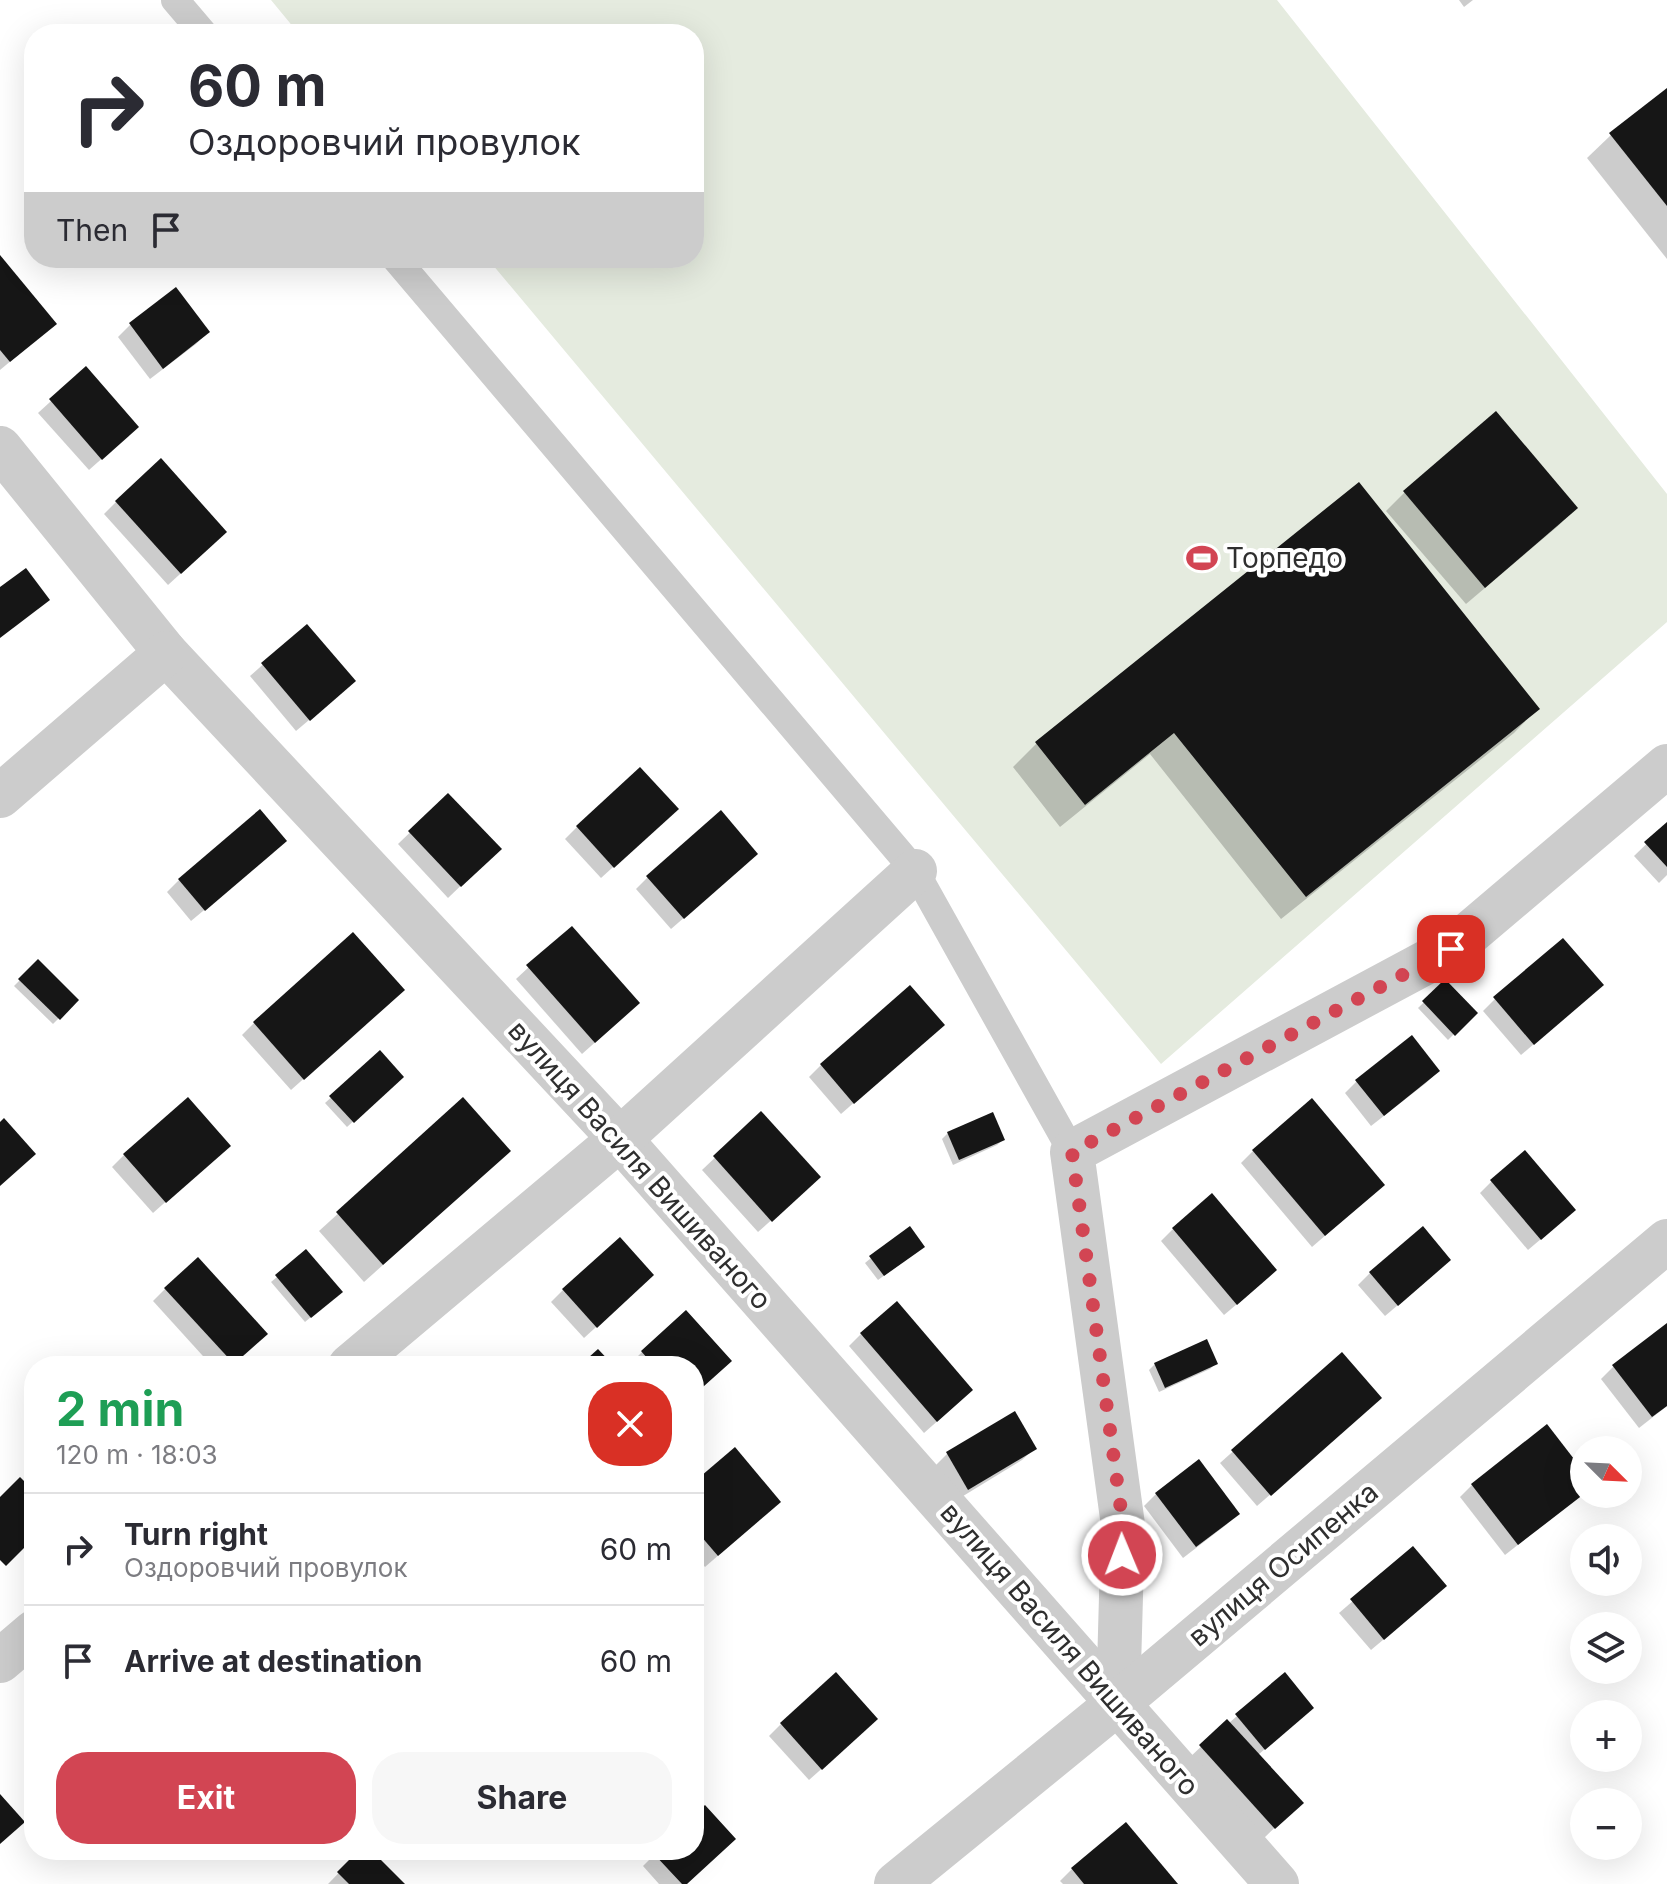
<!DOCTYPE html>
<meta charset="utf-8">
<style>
body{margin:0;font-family:Inter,sans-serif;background:#f7f7f7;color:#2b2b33;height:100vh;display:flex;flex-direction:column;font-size:30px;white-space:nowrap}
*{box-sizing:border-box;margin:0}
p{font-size:26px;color:#7c7c81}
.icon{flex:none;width:44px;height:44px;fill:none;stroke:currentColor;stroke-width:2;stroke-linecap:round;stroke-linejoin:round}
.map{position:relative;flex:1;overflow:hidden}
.panel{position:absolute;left:24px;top:1356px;width:680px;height:504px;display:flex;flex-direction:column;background:#fff;border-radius:32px;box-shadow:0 8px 32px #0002}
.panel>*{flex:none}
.top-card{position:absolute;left:24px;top:24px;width:680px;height:244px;border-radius:32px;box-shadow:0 8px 32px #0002;background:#fff;color:#2b2b33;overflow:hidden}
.needle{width:52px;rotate:114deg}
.controls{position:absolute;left:1570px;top:1436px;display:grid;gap:16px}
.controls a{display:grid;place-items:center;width:72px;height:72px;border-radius:50%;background:#fff;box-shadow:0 8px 32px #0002;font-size:40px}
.pin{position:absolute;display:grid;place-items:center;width:68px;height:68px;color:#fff;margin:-34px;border-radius:16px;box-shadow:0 4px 12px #0006}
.me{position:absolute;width:88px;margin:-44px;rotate:359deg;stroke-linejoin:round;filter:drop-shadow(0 0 6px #0008)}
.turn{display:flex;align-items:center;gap:28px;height:168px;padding:0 32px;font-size:36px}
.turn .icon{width:104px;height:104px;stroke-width:2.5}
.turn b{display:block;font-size:56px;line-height:68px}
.then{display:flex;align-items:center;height:76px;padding:0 32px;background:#0003;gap:16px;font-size:30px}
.round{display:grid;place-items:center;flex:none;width:84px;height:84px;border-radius:32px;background:#f7f7f7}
.summary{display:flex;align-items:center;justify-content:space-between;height:136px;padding:0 32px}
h1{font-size:48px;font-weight:700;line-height:60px;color:#1e9e55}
.cta{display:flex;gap:16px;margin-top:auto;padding:16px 32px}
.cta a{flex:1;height:92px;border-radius:32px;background:#d24553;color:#fff;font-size:32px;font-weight:700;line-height:92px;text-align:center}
.cta a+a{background:#f7f7f7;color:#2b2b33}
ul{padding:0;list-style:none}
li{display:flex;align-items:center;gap:24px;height:112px;padding:0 32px;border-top:2px solid #e1e1e2}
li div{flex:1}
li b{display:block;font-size:30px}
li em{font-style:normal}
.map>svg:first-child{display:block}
</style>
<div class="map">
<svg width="1667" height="1884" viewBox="0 0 1667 1884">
<rect width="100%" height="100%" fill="#fff"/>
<polygon fill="#e5ebdf" points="271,0 1277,0 1667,494 1667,622 1161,1064 487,258 694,258 694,34 299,34"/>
<g fill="#0003">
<polygon points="1459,0 1473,0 1464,7"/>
<polygon points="1667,90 1667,259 1587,158 1611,135"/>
<polygon points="0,258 42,335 0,370"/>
<polygon points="176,290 208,332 196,344 150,379 118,337 130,325"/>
<polygon points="86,369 124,439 89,470 38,413"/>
<polygon points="1496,414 1576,508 1558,526 1466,604 1386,511 1404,493"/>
<polygon points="1359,485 1537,709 1514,733 1281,919 1150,754 1060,827 1013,767 1036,744"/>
<polygon points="116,502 213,544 168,585 104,514"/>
<polygon points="306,626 341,693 296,731 250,676"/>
<polygon points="448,796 499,849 448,898 398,844"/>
<polygon points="664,821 601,878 565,839 577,827"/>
<polygon points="1667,824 1667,875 1659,883 1634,856"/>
<polygon points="273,853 191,921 167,892 179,880"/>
<polygon points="744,866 671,929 636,889 648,877"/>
<polygon points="571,928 626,1015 582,1054 516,979"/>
<polygon points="38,962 77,1000 53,1024 14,986"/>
<polygon points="1445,982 1475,1013 1448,1040 1418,1008"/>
<polygon points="1589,997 1521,1055 1483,1011 1495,999"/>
<polygon points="390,1002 291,1090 242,1035 254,1023"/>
<polygon points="930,1036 841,1114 809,1077 821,1065"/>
<polygon points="380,1053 402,1077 347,1127 325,1103"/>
<polygon points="1438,1071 1426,1083 1371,1126 1345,1093 1357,1081"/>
<polygon points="463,1100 490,1169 364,1282 319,1231"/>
<polygon points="761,1114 806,1189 758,1232 702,1170"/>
<polygon points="948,1133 1003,1140 997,1145 953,1165 942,1139"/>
<polygon points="1253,1151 1370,1197 1312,1247 1241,1163"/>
<polygon points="124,1155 216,1157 153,1213 112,1167"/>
<polygon points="1492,1181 1561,1222 1528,1250 1480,1193"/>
<polygon points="1173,1229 1263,1282 1224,1315 1161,1241"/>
<polygon points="917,1252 878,1280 865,1263 871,1258"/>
<polygon points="1437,1272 1385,1316 1358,1285 1370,1273"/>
<polygon points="277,1277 335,1297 305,1322 271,1282"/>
<polygon points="640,1287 584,1338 551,1302 563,1290"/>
<polygon points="165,1289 253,1345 231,1366 212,1366 153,1301"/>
<polygon points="1667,1326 1667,1406 1639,1428 1601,1379 1613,1367"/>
<polygon points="861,1334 959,1402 924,1433 849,1346"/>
<polygon points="642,1352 729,1361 694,1393 694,1366 632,1366 630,1364"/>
<polygon points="1341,1355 1367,1410 1257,1506 1220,1463"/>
<polygon points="1216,1363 1210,1369 1159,1392 1149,1370 1155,1364"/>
<polygon points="1014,1413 1035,1448 1022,1460 955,1501 935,1466 947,1454"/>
<polygon points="1198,1462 1238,1513 1226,1525 1183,1558 1144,1506 1156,1494"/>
<polygon points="1584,1475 1584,1493 1505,1555 1460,1497 1472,1485"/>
<polygon points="694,1485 766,1514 705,1567 694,1554"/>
<polygon points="1413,1549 1433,1598 1371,1650 1339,1613"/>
<polygon points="1284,1675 1299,1719 1258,1755 1289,1814 1262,1840 1188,1759 1227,1722 1229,1723"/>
<polygon points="781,1724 864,1731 809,1780 769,1736"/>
<polygon points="705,1808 686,1884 659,1884 643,1866 659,1850 694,1850 694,1818"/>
<polygon points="361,1850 368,1850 403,1884 328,1884"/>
<polygon points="1072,1869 1176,1884 1063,1884 1060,1881"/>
</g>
<g fill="#161616">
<polygon points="1667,88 1667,206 1609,133"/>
<polygon points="0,255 57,324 10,362 0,350"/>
<polygon points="176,287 210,332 163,369 129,323"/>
<polygon points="86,366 139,427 102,460 49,399"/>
<polygon points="1496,411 1578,508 1485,588 1403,491"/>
<polygon points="161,458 227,532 181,574 115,501"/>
<polygon points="1359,482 1540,709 1306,897 1174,733 1085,805 1035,742"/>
<polygon points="26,568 50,600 0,638 0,587"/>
<polygon points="307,624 356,681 310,721 261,663"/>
<polygon points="640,767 679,809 614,868 576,826"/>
<polygon points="448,793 502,849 461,887 408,831"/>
<polygon points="260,809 287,841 205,911 178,879"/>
<polygon points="721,810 758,854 684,919 646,876"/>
<polygon points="1667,822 1667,867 1644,842"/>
<polygon points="572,926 640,1003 595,1043 526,965"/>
<polygon points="353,932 405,990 304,1080 253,1022"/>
<polygon points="1563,938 1604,985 1534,1045 1493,997"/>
<polygon points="38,959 79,1000 60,1020 18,979"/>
<polygon points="1445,979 1478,1013 1455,1036 1422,1001"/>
<polygon points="910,985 945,1025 854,1104 820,1064"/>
<polygon points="1412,1035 1440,1071 1384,1116 1355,1080"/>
<polygon points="380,1050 404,1077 354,1123 329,1096"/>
<polygon points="188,1097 231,1146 166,1203 123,1154"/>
<polygon points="463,1097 511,1151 383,1265 336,1212"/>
<polygon points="1312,1098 1385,1185 1325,1236 1252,1150"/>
<polygon points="761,1111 821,1177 772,1222 713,1156"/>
<polygon points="993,1112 1005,1140 959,1160 947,1132"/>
<polygon points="4,1118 36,1154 0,1186 0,1122"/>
<polygon points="1525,1150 1576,1210 1541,1240 1490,1180"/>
<polygon points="1212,1193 1277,1270 1237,1305 1172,1228"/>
<polygon points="910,1226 925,1247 884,1276 869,1256"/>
<polygon points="1423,1226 1451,1260 1398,1306 1369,1272"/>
<polygon points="620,1237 654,1275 597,1328 562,1289"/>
<polygon points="306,1249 343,1292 311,1318 275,1275"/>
<polygon points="198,1257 268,1334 234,1364 164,1288"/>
<polygon points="897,1301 973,1390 937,1422 860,1333"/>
<polygon points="686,1310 732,1361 694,1395 694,1366 654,1366 641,1351"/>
<polygon points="1667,1323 1667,1406 1652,1417 1612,1365"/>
<polygon points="1207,1339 1218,1364 1165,1388 1154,1363"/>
<polygon points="598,1349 614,1366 579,1366"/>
<polygon points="1342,1352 1382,1398 1271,1496 1231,1450"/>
<polygon points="1015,1411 1037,1449 968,1490 946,1452"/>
<polygon points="1547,1424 1584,1472 1584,1494 1518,1545 1471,1484"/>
<polygon points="735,1447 781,1502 718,1556 694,1528 694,1482"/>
<polygon points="1199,1459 1240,1514 1196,1547 1155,1493"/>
<polygon points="20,1477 34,1491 34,1538 6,1566 0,1560 0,1497"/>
<polygon points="1413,1546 1447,1586 1384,1640 1350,1599"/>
<polygon points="836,1672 878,1719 822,1770 780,1723"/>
<polygon points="1285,1672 1314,1708 1265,1750 1235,1714"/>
<polygon points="1227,1719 1304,1803 1275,1829 1199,1745"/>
<polygon points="0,1794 25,1822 0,1844"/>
<polygon points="705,1805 736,1839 687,1884 682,1884 653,1853 656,1850 694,1850 694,1815"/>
<polygon points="1126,1822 1178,1884 1084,1884 1071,1868"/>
<polygon points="359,1850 371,1850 405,1884 349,1884 337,1872"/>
</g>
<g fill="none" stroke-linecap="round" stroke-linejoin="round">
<g stroke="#ccc" stroke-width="28">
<polyline points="175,0 204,34"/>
<polyline points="395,258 915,871 1072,1152"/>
</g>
<g stroke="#ccc" stroke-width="44">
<polyline points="0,448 166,653 620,1139 1277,1884"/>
<polyline points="0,796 166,653"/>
<polyline points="350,1366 620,1139 915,871"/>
<polyline points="0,1661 34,1632"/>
<polyline points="1118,1703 1123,1525 1072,1152 1451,949 1667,766"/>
<polyline points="896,1884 1118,1703 1667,1241"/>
</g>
</g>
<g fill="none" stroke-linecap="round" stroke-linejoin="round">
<polyline stroke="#d24553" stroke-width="14" stroke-dasharray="0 25.2" points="1122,1555 1123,1525 1072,1152 1451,949"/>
</g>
<defs>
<symbol id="stadium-bare" viewBox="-9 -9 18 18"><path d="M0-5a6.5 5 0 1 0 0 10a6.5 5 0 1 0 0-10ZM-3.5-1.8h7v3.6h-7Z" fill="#d24553" stroke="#fff" stroke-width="2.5" paint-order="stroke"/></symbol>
</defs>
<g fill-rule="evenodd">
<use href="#stadium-bare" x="1180" y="536" width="44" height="44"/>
</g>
<g text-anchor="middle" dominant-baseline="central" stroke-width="8" stroke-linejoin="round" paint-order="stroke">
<g font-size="28" fill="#2f2f2f" stroke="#fff" text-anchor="start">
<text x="1226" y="558">Торпедо</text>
</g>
<g font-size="28" fill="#2f2f2f" stroke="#fff">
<text transform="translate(640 1165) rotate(48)">вулиця Василя Вишиваного</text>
<text transform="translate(1283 1564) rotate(-40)">вулиця Осипенка</text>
<text transform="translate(1070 1649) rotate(49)">вулиця Василя Вишиваного</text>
</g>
</g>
</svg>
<div class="controls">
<a><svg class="needle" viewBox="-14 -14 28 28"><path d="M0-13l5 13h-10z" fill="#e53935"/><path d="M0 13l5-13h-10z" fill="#7c7c81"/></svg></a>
<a><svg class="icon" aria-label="sound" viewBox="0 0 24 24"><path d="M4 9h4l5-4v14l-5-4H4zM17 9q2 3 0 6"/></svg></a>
<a><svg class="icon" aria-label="layers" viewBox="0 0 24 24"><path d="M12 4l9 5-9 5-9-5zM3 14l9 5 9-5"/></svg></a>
<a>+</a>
<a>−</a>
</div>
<div class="pin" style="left:1451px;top:949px;background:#d93025"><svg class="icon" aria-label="arrive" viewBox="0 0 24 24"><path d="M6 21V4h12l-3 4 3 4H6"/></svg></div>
<svg class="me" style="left:1122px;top:1555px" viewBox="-20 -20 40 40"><circle r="17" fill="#d24553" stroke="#fff" stroke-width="3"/><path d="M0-11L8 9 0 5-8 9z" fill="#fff"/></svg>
<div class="top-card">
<div class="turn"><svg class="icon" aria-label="right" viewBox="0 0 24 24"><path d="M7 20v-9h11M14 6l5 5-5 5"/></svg><div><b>60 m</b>Оздоровчий провулок</div></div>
<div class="then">Then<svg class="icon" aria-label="arrive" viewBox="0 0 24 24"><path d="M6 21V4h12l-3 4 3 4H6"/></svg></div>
</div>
<section class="panel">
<div class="summary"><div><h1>2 min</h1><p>120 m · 18:03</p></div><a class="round" style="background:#d93025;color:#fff"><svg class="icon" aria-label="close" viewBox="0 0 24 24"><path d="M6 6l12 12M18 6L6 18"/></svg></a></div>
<ul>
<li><svg class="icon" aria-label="right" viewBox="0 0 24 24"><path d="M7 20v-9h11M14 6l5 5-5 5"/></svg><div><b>Turn right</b><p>Оздоровчий провулок</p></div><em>60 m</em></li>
<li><svg class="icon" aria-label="arrive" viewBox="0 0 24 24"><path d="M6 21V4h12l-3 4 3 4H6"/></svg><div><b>Arrive at destination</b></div><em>60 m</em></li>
</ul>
<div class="cta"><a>Exit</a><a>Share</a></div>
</section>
</div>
